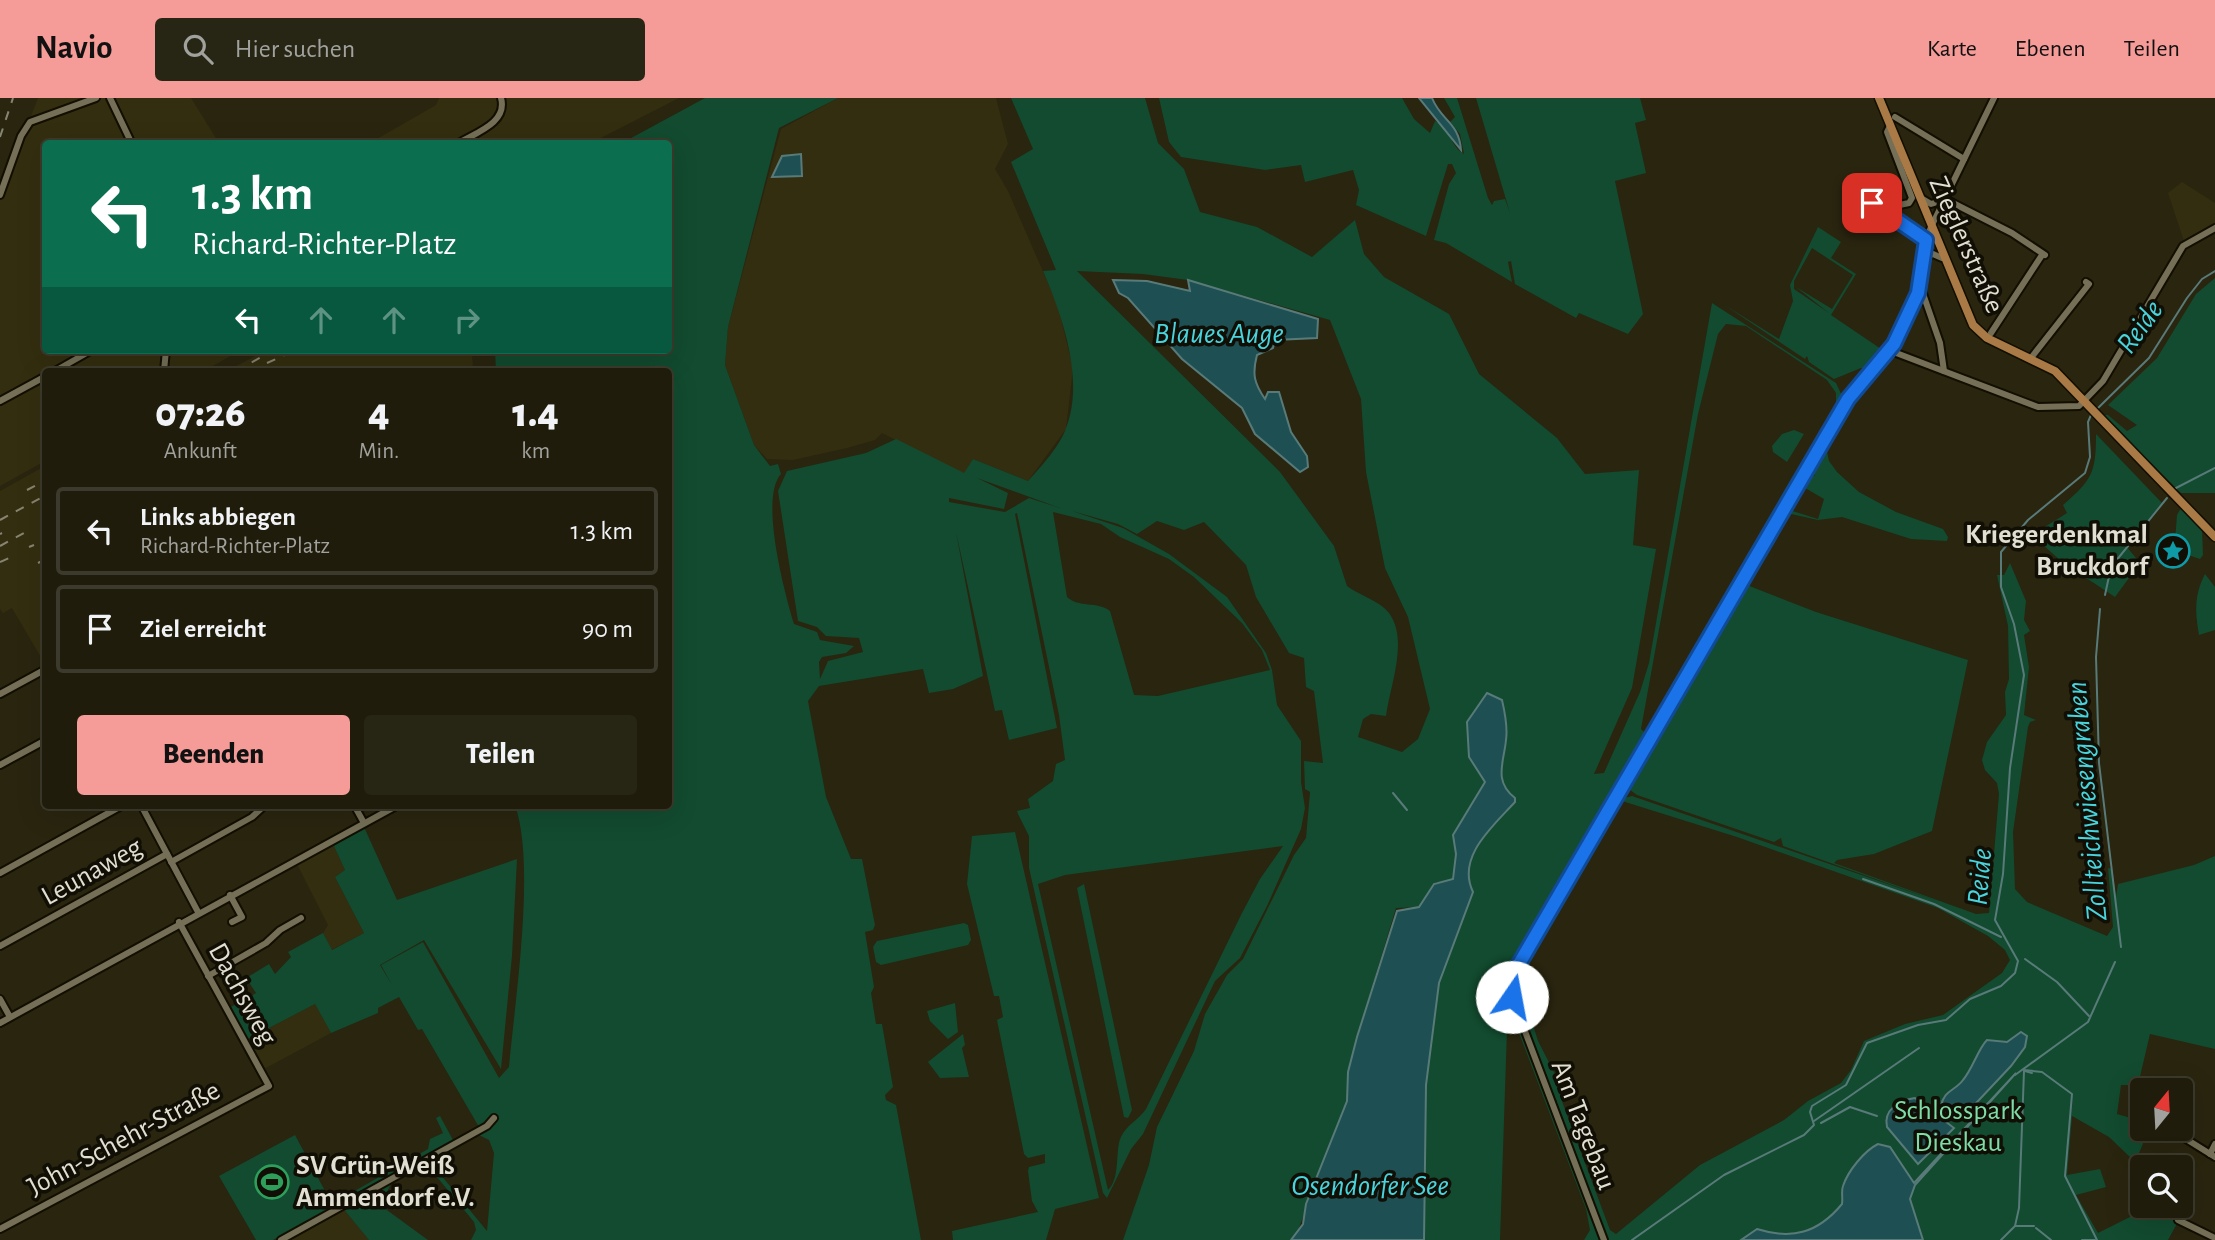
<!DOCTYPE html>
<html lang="de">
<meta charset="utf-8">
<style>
body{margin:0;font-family:"Alegreya Sans",sans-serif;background:#272514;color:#f1f3f6;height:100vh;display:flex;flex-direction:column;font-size:26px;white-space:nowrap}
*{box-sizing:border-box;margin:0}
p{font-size:23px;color:#a1a19d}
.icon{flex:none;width:38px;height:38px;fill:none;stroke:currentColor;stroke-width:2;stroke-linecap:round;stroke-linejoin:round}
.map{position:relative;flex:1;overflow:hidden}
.side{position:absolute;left:42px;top:270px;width:630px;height:441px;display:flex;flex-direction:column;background:#1f1c0b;border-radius:7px;box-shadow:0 7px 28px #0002,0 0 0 2px #3c3a2c}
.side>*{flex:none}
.hud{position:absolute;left:42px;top:42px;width:630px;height:214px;border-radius:7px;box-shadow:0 7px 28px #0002,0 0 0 2px #3c3a2c;background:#0b6e4f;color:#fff;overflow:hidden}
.needle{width:46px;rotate:18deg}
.buttons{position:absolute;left:2130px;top:980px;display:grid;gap:14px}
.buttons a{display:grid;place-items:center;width:63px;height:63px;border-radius:7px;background:#1f1c0b;box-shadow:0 7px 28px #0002,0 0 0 2px #3c3a2c;font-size:35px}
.pin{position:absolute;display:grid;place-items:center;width:60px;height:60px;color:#fff;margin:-30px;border-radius:14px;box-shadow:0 4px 10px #0006}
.me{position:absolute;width:77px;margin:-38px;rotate:12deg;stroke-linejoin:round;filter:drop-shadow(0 0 5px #0008)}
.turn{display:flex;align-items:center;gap:24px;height:147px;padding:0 35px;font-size:32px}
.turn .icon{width:91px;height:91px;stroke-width:2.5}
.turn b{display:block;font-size:49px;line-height:60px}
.lanes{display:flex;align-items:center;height:66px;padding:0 35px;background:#0003;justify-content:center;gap:35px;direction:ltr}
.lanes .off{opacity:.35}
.eta{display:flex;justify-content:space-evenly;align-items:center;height:119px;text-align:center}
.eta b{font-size:42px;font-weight:800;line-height:49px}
.button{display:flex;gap:14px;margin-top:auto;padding:14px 35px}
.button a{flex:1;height:80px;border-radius:7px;background:#f59b98;color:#111;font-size:28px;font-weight:800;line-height:80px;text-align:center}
.button a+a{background:#272514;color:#f1f3f6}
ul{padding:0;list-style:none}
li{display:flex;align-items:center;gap:21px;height:88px;margin:0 14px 10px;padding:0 21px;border:4px solid #3c3a2c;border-radius:7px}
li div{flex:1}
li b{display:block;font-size:26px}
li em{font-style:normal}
header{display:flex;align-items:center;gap:42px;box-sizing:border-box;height:98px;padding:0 35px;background:#f59b98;color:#111}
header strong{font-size:33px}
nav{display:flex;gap:38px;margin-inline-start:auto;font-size:24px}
.search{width:490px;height:63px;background:#272514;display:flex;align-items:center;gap:18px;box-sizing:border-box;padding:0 24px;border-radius:7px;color:#a1a19d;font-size:26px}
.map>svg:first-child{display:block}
</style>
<header>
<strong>Navio</strong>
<div class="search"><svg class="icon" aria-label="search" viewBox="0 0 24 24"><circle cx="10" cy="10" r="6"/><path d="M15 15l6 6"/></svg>Hier suchen</div>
<nav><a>Karte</a><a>Ebenen</a><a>Teilen</a></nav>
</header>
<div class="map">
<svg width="2215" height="1142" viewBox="0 0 2215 1142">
<rect width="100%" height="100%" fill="#29250f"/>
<g fill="#342e10">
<polygon points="38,0 191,0 219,45 46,46 46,252 241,252 204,273 46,273 45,363 0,388 0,99"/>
<polygon points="439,0 679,0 591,45 368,46 436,7"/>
<polygon points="838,0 996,0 1008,46 995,71 1008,93 1058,208 1073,270 1066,331 1028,383 973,361 964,376 882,335 875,342 847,350 793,362 767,361 754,347 725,267 728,229 781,31"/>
<polygon points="2182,84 2215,105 2215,127 2184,143 2168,95"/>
<polygon points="266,252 472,252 473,273 227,273"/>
<polygon points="45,368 45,566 12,510 3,515 0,511 0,393"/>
<polygon points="333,746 345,772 335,779 364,835 331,852 323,835 328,827 296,764"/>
<polygon points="315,906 331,935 264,971 248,941"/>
<polygon points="341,1108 369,1142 281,1142"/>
</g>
<g fill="#124b2f" fill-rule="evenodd">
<path d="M705,0H838L779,30L728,229L725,267L754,347L770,368L778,366L781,376C759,400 785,496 794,526L817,534L820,542L854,548L846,555L822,559L819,564L820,581L828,563L863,554L859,540L826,538L817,529L798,523L778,393L787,373L866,355L896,341L964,375L973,361L1028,383C1040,370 1060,348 1066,330C1085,282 1062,217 1043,173L1056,172L1011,64L1033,51L1011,0H1145L1158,45L1184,71L1200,114L1257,129L1312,159L1355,122L1364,156L1384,179L1449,216L1479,276L1557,340L1585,376L1639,372L1633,447L1656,451L1632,590L1594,676L1604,675L1640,594L1649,565L1712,205L1836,285L1844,302L1634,659L1511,879L1509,886L1601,1142H1584L1590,1132L1586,1111L1516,927L1511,923L1507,932L1500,1142H1422L1425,986L1439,884L1473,794C1456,759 1493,728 1515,704V700C1489,680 1507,650 1506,624L1470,652L1488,687L1459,730L1453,784H1436L1423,809L1396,810L1357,939L1348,974L1347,1003L1297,1135L1291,1142H1123L1149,1067L1157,1029L1194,953L1205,916L1227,877L1243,861L1294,757L1306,740L1310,694L1305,691L1304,663L1323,665L1314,593L1306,589L1304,560L1289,555L1256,499L1246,467L1204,424L1184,432L1157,423L1137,436L1118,426L1072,413L1123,430L1169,456L1227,499L1266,555L1272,572L1277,607L1301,643V684L1305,710L1301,731L1267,808L1240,860L1215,883L1143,1036L1131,1051L1107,1100L1103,1095L1029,770V738L1018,716L1017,713L1030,710L1028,701L1053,683L1056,666L1065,662L1059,617L1017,415L1015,416L1057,630L1009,642L1002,612L995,613L956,434L983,578L953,591L929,595L923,571L819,588L808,603L826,699L851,761H862L875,827L873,832L865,834L874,889L871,895L876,926H882L893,989L885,997L886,1002L896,1007L921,1142H471L476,1132L474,1124L432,1073L425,1068L391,1086L380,1107L428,1142H369L341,1108L335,1111L333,1109L273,1142H256L219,1078L295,1037L332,1106L428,1051L430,1041L443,1035L436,1020L440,1018L453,1042L479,1029L422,931L418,932L399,899L378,910V915L331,935L315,906L248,941L229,910L256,895L246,880L269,866L275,876L291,859L288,854L323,835L332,852L364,835L335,779L345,772L333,746L364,729L397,802L517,761L512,858L501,971L424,842L380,867L392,887L381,867L423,844L499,980L509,969C515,901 536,767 515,707H668V273H496L495,252H668V46L622,45ZM1077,173L1143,176L1188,182L1330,222L1361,301L1366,374L1385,470L1408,519L1430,611L1418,641L1402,654L1358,639L1363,621L1371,616L1386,618C1390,588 1409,542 1389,515C1379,502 1360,498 1347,488L1334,448L1280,374ZM1726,226L1746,228L1827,282L1836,295V310L1649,631L1644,634L1641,631L1698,316L1718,236ZM977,380L1060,410L1029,400L1005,414L949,404V400L1004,411L1008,395ZM1053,414L1101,426L1120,439L1169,461L1194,479L1242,525L1262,552L1270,572L1158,598L1134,597L1110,513C1098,503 1078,510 1067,499ZM1283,748L1260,781L1242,815L1146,1011C1137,1024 1123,1028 1119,1045C1116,1060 1119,1082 1108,1092L1038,786L1065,777ZM479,1037L489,1042L494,1055L487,1133L431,1065Z"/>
<path d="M1159,0H1402L1414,21L1430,35L1435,23C1451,30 1449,47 1464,56L1460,36L1450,24L1455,19L1444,0H1457L1488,100L1492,107L1494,103L1505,101L1510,115L1476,0H1640L1646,22L1635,25L1646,75L1615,83L1643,216L1628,236L1579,215L1576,220L1515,186L1511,163L1508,164L1512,184L1446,145L1434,142L1449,86L1456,75L1452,66H1448L1426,138L1356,107L1359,92L1353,72L1305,84L1301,67L1265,72L1181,59L1169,44Z"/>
<path d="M1818,129L1841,144L1831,160L1856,176L1831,217L1887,255L1871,271L1861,270L1834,281L1809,264L1807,258L1805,261L1799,257L1723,206L1779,241L1793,203L1790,187ZM1812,150L1853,177L1832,211L1796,189L1829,215L1794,191V183Z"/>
<polygon points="2215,180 2215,395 2181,395 2103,317 2108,317 2127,333 2137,327 2108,307 2157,260 2196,196"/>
<polygon points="1794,332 1804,336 1787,364 1773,354 1772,348 1782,336"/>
<path d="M2096,336L2162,405L2126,448L2140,465L2115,499L2062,464L2032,437L2067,415L2063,407C2092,382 2096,375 2096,336Z"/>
<path d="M1825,344L1829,363L1837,374L1859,394L1896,414L1943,431L1948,439L1947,443L1911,441L1842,419L1818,422L1791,416L1782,423L1747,487L1816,514L1968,562L1932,733L1874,756L1837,762L1834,765L1976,816L1989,815L1999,696L1997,685L1985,672L1982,662L1987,644L2006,617L2005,594L2009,581L2008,528L1997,477H2004L2010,465L2026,503L2024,522L2030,533L2024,537L2029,569L2024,617L2036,622L2030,624L2028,629L2013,734L2015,791L2027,804L2107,838L2113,829L2108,770L2112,771L2116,799L2118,786L2194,767L2215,758V951L2150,936L2138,987H2121L2117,1016L2141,1023L2135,1025L2141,1026L2137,1030L2140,1034L2149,1031L2137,1060H2131L2109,1039L2072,1018L2067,1077L2100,1071L2106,1089L2076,1097L2098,1135L2130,1119L2142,1102V1108H2168L2166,1113L2180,1120L2168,1142H1606L1556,1006L1557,1003L1553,999L1515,893L1517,879L1615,702L1632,698L1940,804L1783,748L1781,740L1774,744L1637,697L1626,689L1627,682L1732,503L1743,497L1745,481L1786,411L1818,421L1824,401L1800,387L1805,376L1815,378L1810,371ZM1622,703L1737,739L1938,810L1988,838L2005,852L2010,862L2002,875L1943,917L1905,926L1864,943L1851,972L1841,985L1808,1003L1784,1022L1700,1067L1616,1136L1610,1132L1563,1006L1555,976L1538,943L1522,891L1526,868L1617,708Z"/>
<polygon points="2181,410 2202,432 2203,457 2200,461 2188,457 2175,443 2177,417"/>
<path d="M2205,476L2215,489V532L2199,537C2195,514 2194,497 2205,476Z"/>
<polygon points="1015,734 1099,1100 1055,1111 1046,1142 953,1142 952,1133 1038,1114 1032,1103 1028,1073 1029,1069 1045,1065 1045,1056 1028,1060 1024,1056 997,922 1003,919 999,898 994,898 967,786 972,738"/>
<polygon points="1084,786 1132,1012 1128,1020 1124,1019 1077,790"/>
<polygon points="964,825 968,827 971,842 968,847 881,867 876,864 873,849 877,843"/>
<polygon points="955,905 958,934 948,941 930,923 927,913"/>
<polygon points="963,936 965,947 962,950 969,979 940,980 928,964"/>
</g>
<g fill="#1e4f53" stroke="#587a79" stroke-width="2">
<path d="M1419,0H1432C1441,23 1459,24 1461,52Z"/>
<polygon points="801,56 802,78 772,79 782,58"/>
<path d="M1113,182L1147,183L1190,193L1188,182L1318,221L1317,240L1275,242L1273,250L1257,257C1252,276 1254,285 1265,301L1268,294H1279L1291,334L1307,358L1308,369L1300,374L1255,336L1242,310L1182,261L1128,200L1119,195Z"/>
<path d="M1487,595L1502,602C1505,615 1508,629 1506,642C1504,664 1493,683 1515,700V704C1493,728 1456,759 1473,794L1439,885L1426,987L1424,1142H1291L1303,1126L1306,1106L1347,1003L1348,974L1357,939L1397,813L1419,809L1434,786L1453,781L1456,756L1453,737L1485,684L1469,659L1467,624Z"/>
<path d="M2021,934L2027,938L2025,949L2011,968L1963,1019L1947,1018L1941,1008C1944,992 1955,993 1963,982C1973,970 1978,951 1987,942L2007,944Z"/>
<path d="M2016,975L1915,1087L1910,1101L1923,1142H1741L1757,1131C1792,1142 1818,1135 1842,1106C1843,1100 1841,1093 1843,1088C1848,1073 1864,1053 1878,1046L1890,1049L1914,1085Z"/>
<path d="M1915,1000L1954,1030L1918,1066L1887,1029C1883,1012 1899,1002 1915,1000Z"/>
</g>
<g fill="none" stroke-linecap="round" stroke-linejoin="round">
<g stroke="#587a79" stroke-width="2">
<polyline points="2098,310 2149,260 2187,200 2202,181 2215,173"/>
<polyline points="2176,390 2215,370"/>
<polyline points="2105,497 2111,469 2167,400"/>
<polyline points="2100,511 2096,559 2099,665 2121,849"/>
<polyline points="1393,695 1407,712"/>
<polyline points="1863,781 1934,806 2001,839"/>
<polyline points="2025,861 2057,884 2089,918"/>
<polyline points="2024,972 2042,974 2072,996 2065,1078 2097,1142"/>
<polyline points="2025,973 2032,975"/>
<polyline points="2015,977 2088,924 2115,864"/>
<polyline points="1814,1023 1919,950"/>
<polyline points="1821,1025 1850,1009 1877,1018"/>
<polyline points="2015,1128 2034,1128"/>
<polyline points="2036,1130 2051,1142"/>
<polyline points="1632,1142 1724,1077 1804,1037 1814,1027 1810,1014 1812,1008 1846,987 1867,945 1918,927 1946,922 1970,901 2001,888 2015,875 2018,863 1995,822 2003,776 2010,670 2024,577 2014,526 2001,489 2001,454 2028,422 2085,375 2090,359 2088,324 2091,317"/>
<polyline points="2001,1142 2015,1128 2019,1110 2024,973"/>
<polyline points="2082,1142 2095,1142"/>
</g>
<defs>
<g id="minor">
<polyline points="110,0 132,46"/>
<polyline points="1895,19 1964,61"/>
<path d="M457,46C475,35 508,25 501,0"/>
<polyline points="0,97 21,38 30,24 96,0"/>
<polyline points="1921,100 1931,106 1944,102"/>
<polyline points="1945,101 2012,135 2045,157"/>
<polyline points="1872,105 1926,142"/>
<polyline points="1881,111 1909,105 1912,100 1887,34 1890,28"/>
<polyline points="1923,160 1933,156 1942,160"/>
<polyline points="1920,187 1940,245 1944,273"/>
<polyline points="1991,235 2042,157"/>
<polyline points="1891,253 2038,309 2079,308 2103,283 2183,148 2215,130"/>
<polyline points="2031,260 2089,186 2086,184"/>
<polyline points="55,273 92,252"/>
<polyline points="164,273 166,252"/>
<polyline points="0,303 46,278"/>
<polyline points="0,596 46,571"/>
<polyline points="0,667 46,642"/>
<polyline points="141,707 198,814"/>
<polyline points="354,707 364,725"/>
<polyline points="171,764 252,719 265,707"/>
<polyline points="0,775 123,707"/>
<polyline points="230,797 242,819 232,824"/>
<polyline points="0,848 167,756"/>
<polyline points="208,878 266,845 280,832 301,820"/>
<polyline points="0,901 10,919"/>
<polyline points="0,925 398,707"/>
<polyline points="2170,1031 2215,1059"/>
<polyline points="2210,1056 2215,1046"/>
<polyline points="2178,1122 2215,1140"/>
<polyline points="0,1131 269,988 179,824"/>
<polyline points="281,1142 487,1028 494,1020"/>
<polyline points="1604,1142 1512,899 1512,884 1618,692 1848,301 1894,246 1918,195 1924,147 1931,129 1994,0"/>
</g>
<polyline id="major" points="1879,0 1973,227 1987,240 2055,273 2215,439"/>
</defs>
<use href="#minor" stroke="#120e00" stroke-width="10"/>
<use href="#major" stroke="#120e00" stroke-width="11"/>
<use href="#minor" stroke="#746f56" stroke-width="6"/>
<use href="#major" stroke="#a97a45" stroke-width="8"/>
<g stroke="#878472" stroke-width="2" stroke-dasharray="9 9" stroke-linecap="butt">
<polyline points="0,39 13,0"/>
<polyline points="267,265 296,252"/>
<polyline points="236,273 274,252"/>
<polyline points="27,392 46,382"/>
<polyline points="0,422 46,397"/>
<polyline points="0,436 2,435"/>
<polyline points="0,448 26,434"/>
<polyline points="29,449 34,447"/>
<polyline points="0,464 16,457"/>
<polyline points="38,465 46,461"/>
</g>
</g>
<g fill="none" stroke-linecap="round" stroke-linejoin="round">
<defs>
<polyline id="route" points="1512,899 1511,884 1519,866 1848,301 1894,246 1918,195 1926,142 1872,105"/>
</defs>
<use href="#route" stroke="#114b97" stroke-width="18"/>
<use href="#route" stroke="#1a73e8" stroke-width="12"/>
</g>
<defs>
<symbol id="sight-ring" viewBox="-11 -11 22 22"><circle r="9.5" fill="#100e05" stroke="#0f9aa8" stroke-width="1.5"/><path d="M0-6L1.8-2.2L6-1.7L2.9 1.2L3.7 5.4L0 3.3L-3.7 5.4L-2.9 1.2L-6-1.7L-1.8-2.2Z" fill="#0f9aa8"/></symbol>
<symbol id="stadium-ring" viewBox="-11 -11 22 22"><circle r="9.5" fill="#100e05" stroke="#2e9e5b" stroke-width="1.5"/><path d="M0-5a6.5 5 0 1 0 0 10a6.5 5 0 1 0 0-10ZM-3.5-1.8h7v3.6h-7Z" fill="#2e9e5b"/></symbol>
</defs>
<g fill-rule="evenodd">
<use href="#sight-ring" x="2154" y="434" width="38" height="38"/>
<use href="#stadium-ring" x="253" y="1065" width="38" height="38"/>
</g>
<g text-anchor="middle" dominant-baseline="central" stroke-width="7" stroke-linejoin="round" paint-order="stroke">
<g font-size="28" fill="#e1dfd1" stroke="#100e05">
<text transform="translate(1966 147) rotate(66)">Zieglerstraße</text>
<text transform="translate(92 774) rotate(-29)">Leunaweg</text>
<text transform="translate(242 896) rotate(61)">Dachsweg</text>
<text transform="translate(1583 1027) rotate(69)">Am Tagebau</text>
<text transform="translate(124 1041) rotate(-28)">John-Schehr-Straße</text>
</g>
<g font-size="28" font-weight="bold" fill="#e1dfd1" stroke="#100e05" text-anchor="end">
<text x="2148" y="437">Kriegerdenkmal<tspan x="2148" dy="32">Bruckdorf</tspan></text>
<text x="296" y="1068" text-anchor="start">SV Grün-Weiß<tspan x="296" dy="32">Ammendorf e.V.</tspan></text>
</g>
<g font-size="28" fill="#7edca7" stroke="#100e05">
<text x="1958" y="1013">Schlosspark<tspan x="1958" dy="32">Dieskau</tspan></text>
</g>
<g font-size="30" font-style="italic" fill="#48d4dd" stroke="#100e05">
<text transform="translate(2140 229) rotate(-54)">Reide</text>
<text x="1219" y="236">Blaues Auge</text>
<text transform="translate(2087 703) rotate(-95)">Zollteichwiesengraben</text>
<text transform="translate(1980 779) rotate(-85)">Reide</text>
<text x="1370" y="1088">Osendorfer See</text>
</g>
</g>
</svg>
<div class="buttons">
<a><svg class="needle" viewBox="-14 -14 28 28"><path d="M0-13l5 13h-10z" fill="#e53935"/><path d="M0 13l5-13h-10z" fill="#a1a19d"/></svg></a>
<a><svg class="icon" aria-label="search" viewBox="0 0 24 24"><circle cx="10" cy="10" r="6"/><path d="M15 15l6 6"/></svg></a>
</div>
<div class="pin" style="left:1872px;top:105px;background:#d93025"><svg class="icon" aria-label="arrive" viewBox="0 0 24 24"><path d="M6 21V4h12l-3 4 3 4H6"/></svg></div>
<svg class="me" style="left:1512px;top:899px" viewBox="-20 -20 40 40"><circle r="19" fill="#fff"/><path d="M0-13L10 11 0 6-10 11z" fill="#1a73e8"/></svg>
<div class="hud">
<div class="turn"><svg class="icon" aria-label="left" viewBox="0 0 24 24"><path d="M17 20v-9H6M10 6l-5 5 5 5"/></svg><div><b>1.3 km</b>Richard-Richter-Platz</div></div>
<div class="lanes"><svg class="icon" aria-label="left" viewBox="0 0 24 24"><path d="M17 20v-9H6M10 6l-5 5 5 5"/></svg><svg class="icon off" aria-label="ahead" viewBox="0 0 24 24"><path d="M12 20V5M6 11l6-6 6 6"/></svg><svg class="icon off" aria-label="ahead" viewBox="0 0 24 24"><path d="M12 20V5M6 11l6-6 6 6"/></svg><svg class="icon off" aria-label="right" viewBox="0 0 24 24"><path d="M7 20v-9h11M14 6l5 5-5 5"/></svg></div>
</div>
<section class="side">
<div class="eta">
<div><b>07:26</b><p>Ankunft</p></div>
<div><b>4</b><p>Min.</p></div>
<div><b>1.4</b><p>km</p></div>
</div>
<ul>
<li><svg class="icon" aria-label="left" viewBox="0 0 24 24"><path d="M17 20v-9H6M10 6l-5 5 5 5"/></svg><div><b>Links abbiegen</b><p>Richard-Richter-Platz</p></div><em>1.3 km</em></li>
<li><svg class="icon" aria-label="arrive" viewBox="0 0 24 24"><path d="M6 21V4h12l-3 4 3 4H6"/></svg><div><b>Ziel erreicht</b></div><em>90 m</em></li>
</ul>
<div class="button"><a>Beenden</a><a>Teilen</a></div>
</section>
</div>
